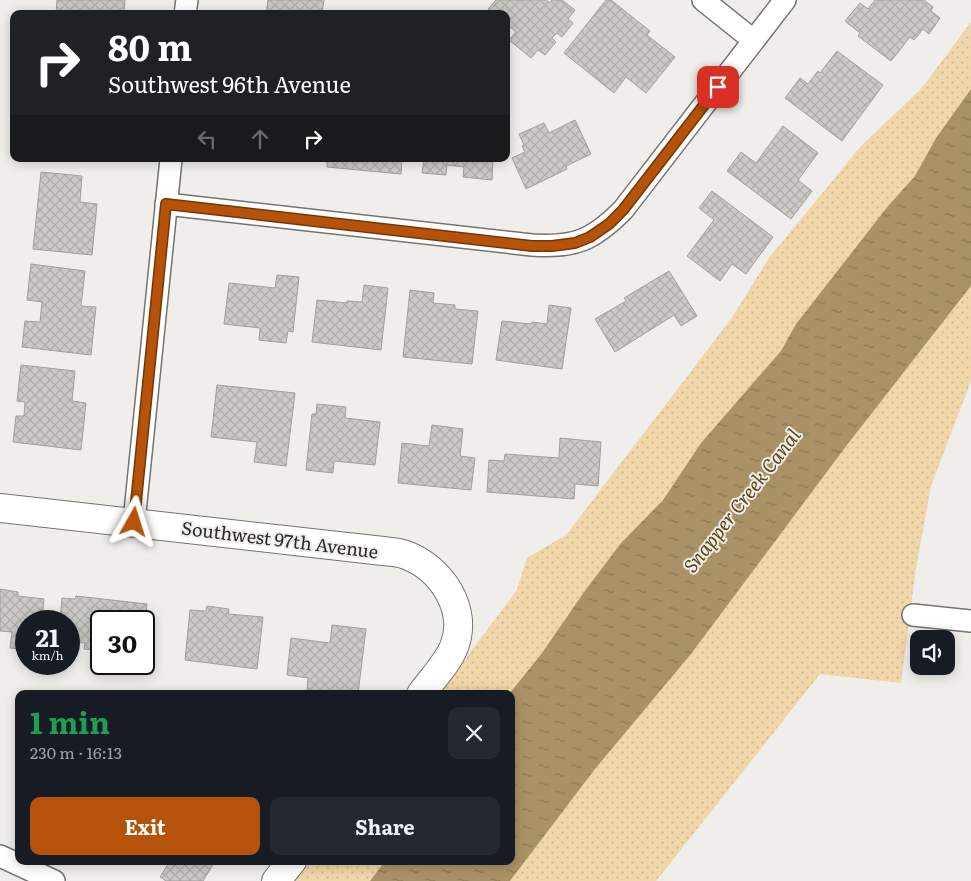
<!DOCTYPE html>
<meta charset="utf-8">
<style>
body{margin:0;font-family:Literata,serif;background:#242831;color:#f1f3f6;height:100vh;display:flex;flex-direction:column;font-size:19px;white-space:nowrap}
*{box-sizing:border-box;margin:0}
p{font-size:16px;color:#9ea1a6}
.icon{flex:none;width:28px;height:28px;fill:none;stroke:currentColor;stroke-width:2;stroke-linecap:round;stroke-linejoin:round}
.map{position:relative;flex:1;overflow:hidden}
.panel{position:absolute;left:15px;top:690px;width:500px;height:175px;display:flex;flex-direction:column;background:#171b24;border-radius:10px;box-shadow:0 2px 12px #0003}
.panel>*{flex:none}
.hud{position:absolute;left:10px;top:10px;width:500px;height:152px;border-radius:10px;box-shadow:0 2px 12px #0003;background:#202124;color:#fff;overflow:hidden}
.tools{position:absolute;left:910px;top:630px;display:grid;gap:10px}
.tools a{display:grid;place-items:center;width:45px;height:45px;border-radius:10px;background:#171b24;box-shadow:0 2px 12px #0003;font-size:25px}
.speed{position:absolute;left:15px;top:610px;display:flex;gap:10px;font-size:25px;font-weight:700;text-align:center}
.speed>*{display:grid;place-content:center;width:65px;height:65px;border-radius:50%;background:#171b24;box-shadow:0 2px 12px #0003;line-height:1}
.speed small{font-size:12px;font-weight:400}
.speed .limit{border:2px solid #111;border-radius:8px;background:#fff;color:#111}
.pin{position:absolute;display:grid;place-items:center;width:42px;height:42px;color:#fff;margin:-21px;border-radius:10px;box-shadow:0 2px 8px #0006}
.me{position:absolute;width:55px;margin:-28px;rotate:6deg;stroke-linejoin:round;filter:drop-shadow(0 0 4px #0008)}
.turn{display:flex;align-items:center;gap:18px;height:105px;padding:0 15px;font-size:22px}
.turn .icon{width:65px;height:65px;stroke-width:2.5}
.turn b{display:block;font-size:35px;line-height:42px}
.lanes{display:flex;align-items:center;height:48px;padding:0 15px;background:#0003;justify-content:center;gap:25px;direction:ltr}
.lanes .off{opacity:.35}
.round{display:grid;place-items:center;flex:none;width:52px;height:52px;border-radius:10px;background:#242831}
.overview{display:flex;align-items:center;justify-content:space-between;height:85px;padding:0 15px}
h1{font-size:30px;font-weight:700;line-height:38px;color:#1e9e55}
.action{display:flex;gap:10px;margin-top:auto;padding:10px 15px}
.action a{flex:1;height:58px;border-radius:10px;background:#b45309;color:#fff;font-size:20px;font-weight:700;line-height:58px;text-align:center}
.action a+a{background:#242831;color:#f1f3f6}
.map>svg:first-child{display:block}
</style>
<div class="map">
<svg width="971" height="881" viewBox="0 0 971 881">
<defs>
<pattern id="grass-dots" width="8" height="8" patternUnits="userSpaceOnUse" patternTransform="scale(1.25)"><rect width="8" height="8" fill="#f0d6a8"/><path d="M2 2h.1M6 6h.1" fill="none" stroke="#ceb891" stroke-width="1.8" stroke-linecap="round"/></pattern>
<pattern id="water-ripples" width="26" height="14" patternUnits="userSpaceOnUse" patternTransform="scale(1.25)"><rect width="26" height="14" fill="#aa9266"/><path d="M2 4q2-2 4 0t4 0M15 11q2-2 4 0t4 0" fill="none" stroke="#8b7754"/></pattern>
<pattern id="building-cross-hatch" width="8" height="8" patternUnits="userSpaceOnUse" patternTransform="scale(1.25)"><rect width="8" height="8" fill="#cac9c5"/><path d="M0 0l8 8M0 8l8-8" fill="none" stroke="#aeada9"/></pattern>
</defs>
<rect width="100%" height="100%" fill="#f0eeeb"/>
<g fill="url(#grass-dots)">
<polygon points="971,22 971,89 936,138 916,176 888,206 796,324 782,351 701,443 663,500 621,543 584,592 542,653 509,694 439,694 517,590 527,558 566,535 731,319 769,258 860,147 922,88"/>
<polygon points="971,286 971,381 931,486 916,568 901,683 820,674 656,881 510,881 595,769 691,654 847,445"/>
<polygon points="308,861 385,861 370,881 293,881"/>
</g>
<polygon fill="url(#water-ripples)" points="971,89 971,286 847,445 691,654 595,769 510,881 370,881 385,861 511,861 511,694 509,694 542,653 584,592 621,543 663,500 701,443 781,351 796,324 888,206 915,176 936,138"/>
<g fill="url(#building-cross-hatch)" stroke="#a19f9c">
<polygon points="57,0 125,0 124,14 56,14"/>
<polygon points="268,0 324,0 322,13 311,12 311,14 266,14"/>
<polygon points="496,0 546,0 550,3 552,0 562,0 575,10 568,19 573,23 562,37 557,33 552,38 556,42 545,55 538,50 531,58 509,40 516,32 506,24 506,14 494,14 488,9"/>
<polygon points="606,0 611,0 650,31 647,35 675,57 646,93 626,77 614,93 564,53"/>
<polygon points="875,0 924,0 933,7 931,11 940,18 929,34 923,29 914,40 910,37 891,61 858,36 860,33 845,21 860,3 868,9"/>
<polygon points="837,51 883,85 842,141 785,98 800,78 808,84 818,71 820,73"/>
<polygon points="575,120 591,154 566,166 567,169 526,189 512,158 525,152 522,146 524,145 519,134 544,123 549,133"/>
<polygon points="783,126 818,153 798,180 812,191 791,219 727,171 741,152 756,163"/>
<polygon points="327,159 402,159 401,174 327,167"/>
<polygon points="424,159 493,159 492,180 463,177 464,167 447,165 446,175 422,173"/>
<polygon points="41,172 82,176 80,202 97,204 92,255 33,249"/>
<polygon points="712,191 773,237 746,274 732,264 720,281 687,256 714,220 699,208"/>
<polygon points="31,264 85,271 81,306 96,307 91,355 22,347 25,321 40,322 42,302 27,300"/>
<polygon points="669,271 697,316 681,326 674,315 615,352 595,319 626,301 624,298"/>
<polygon points="277,275 299,277 293,332 288,331 286,343 259,340 260,328 224,324 229,283 275,288"/>
<polygon points="364,285 388,288 381,350 312,342 317,300 347,303 347,301 362,302"/>
<polygon points="410,290 434,293 433,303 455,305 455,309 478,311 472,364 403,357"/>
<polygon points="549,305 571,308 562,369 496,360 502,321 531,324 532,322 547,324"/>
<polygon points="21,365 75,371 72,401 86,403 81,450 13,442 16,416 24,416 25,402 17,401"/>
<polygon points="217,385 295,393 286,466 254,462 257,442 211,437"/>
<polygon points="317,404 346,407 345,418 380,422 375,465 334,461 333,473 306,470 312,414 316,414"/>
<polygon points="432,425 463,429 460,456 475,458 471,490 398,483 402,443 429,446"/>
<polygon points="560,438 601,442 598,486 575,484 574,499 487,492 489,460 504,461 505,454 559,458"/>
<polygon points="0,589 18,592 18,596 44,599 42,621 26,621 26,650 10,648 12,632 0,631"/>
<polygon points="76,596 147,604 144,636 144,621 101,621 101,651 84,649 85,643 71,642 73,623 60,621 62,598 75,599"/>
<polygon points="207,606 229,609 228,614 263,617 257,669 185,660 190,610 206,611"/>
<polygon points="332,625 366,629 358,694 332,694 307,691 308,678 287,675 291,638 330,643"/>
<polygon points="170,861 215,861 203,881 166,881 160,877"/>
</g>
<g fill="none" stroke-linecap="round" stroke-linejoin="round">
<defs>
<g id="street">
<polyline points="703,0 753,40"/>
<polyline points="185,14 187,0"/>
<path d="M166,204L532,245C575,248 593,240 623,210L785,0"/>
<polyline points="134,522 171,159"/>
<polyline points="913,615 971,621"/>
<polyline points="0,856 54,881"/>
</g>
<g id="secondary">
<path d="M0,508L383,551C391,552 399,552 406,555C441,568 469,609 454,647C447,664 432,679 421,694"/>
<polyline points="276,881 292,861"/>
</g>
</defs>
<use href="#street" stroke="#747370" stroke-width="24"/>
<use href="#secondary" stroke="#747370" stroke-width="30"/>
<use href="#street" stroke="#fff" stroke-width="21"/>
<use href="#secondary" stroke="#fff" stroke-width="28"/>
</g>
<g fill="none" stroke-linecap="round" stroke-linejoin="round">
<defs>
<polyline id="route" points="134,522 166,204 532,246 552,246 575,243 590,237 609,224 623,210 718,87"/>
</defs>
<use href="#route" stroke="#753606" stroke-width="12"/>
<use href="#route" stroke="#b45309" stroke-width="9"/>
</g>
<g text-anchor="middle" dominant-baseline="central" stroke-width="4" stroke-linejoin="round" paint-order="stroke">
<g font-size="18" fill="#2c2b2a" stroke="#f0eeeb">
<text transform="translate(280 539) rotate(7)">Southwest 97th Avenue</text>
</g>
<g font-size="19" font-style="italic" fill="#60460e" stroke="#f0eeeb">
<text transform="translate(741 500) rotate(-52)">Snapper Creek Canal</text>
</g>
</g>
</svg>
<div class="tools">
<a><svg class="icon" aria-label="sound" viewBox="0 0 24 24"><path d="M4 9h4l5-4v14l-5-4H4zM17 9q2 3 0 6"/></svg></a>
</div>
<div class="speed"><div>21<small>km/h</small></div><div class="limit">30</div></div>
<div class="pin" style="left:718px;top:87px;background:#d93025"><svg class="icon" aria-label="arrive" viewBox="0 0 24 24"><path d="M6 21V4h12l-3 4 3 4H6"/></svg></div>
<svg class="me" style="left:134px;top:522px" viewBox="-20 -20 40 40"><path d="M0-17L14 15 0 8-14 15z" fill="#b45309" stroke="#fff" stroke-width="4"/></svg>
<div class="hud">
<div class="turn"><svg class="icon" aria-label="right" viewBox="0 0 24 24"><path d="M7 20v-9h11M14 6l5 5-5 5"/></svg><div><b>80 m</b>Southwest 96th Avenue</div></div>
<div class="lanes"><svg class="icon off" aria-label="left" viewBox="0 0 24 24"><path d="M17 20v-9H6M10 6l-5 5 5 5"/></svg><svg class="icon off" aria-label="ahead" viewBox="0 0 24 24"><path d="M12 20V5M6 11l6-6 6 6"/></svg><svg class="icon" aria-label="right" viewBox="0 0 24 24"><path d="M7 20v-9h11M14 6l5 5-5 5"/></svg></div>
</div>
<section class="panel">
<div class="overview"><div><h1>1 min</h1><p>230 m · 16:13</p></div><a class="round"><svg class="icon" aria-label="close" viewBox="0 0 24 24"><path d="M6 6l12 12M18 6L6 18"/></svg></a></div>
<div class="action"><a>Exit</a><a>Share</a></div>
</section>
</div>
